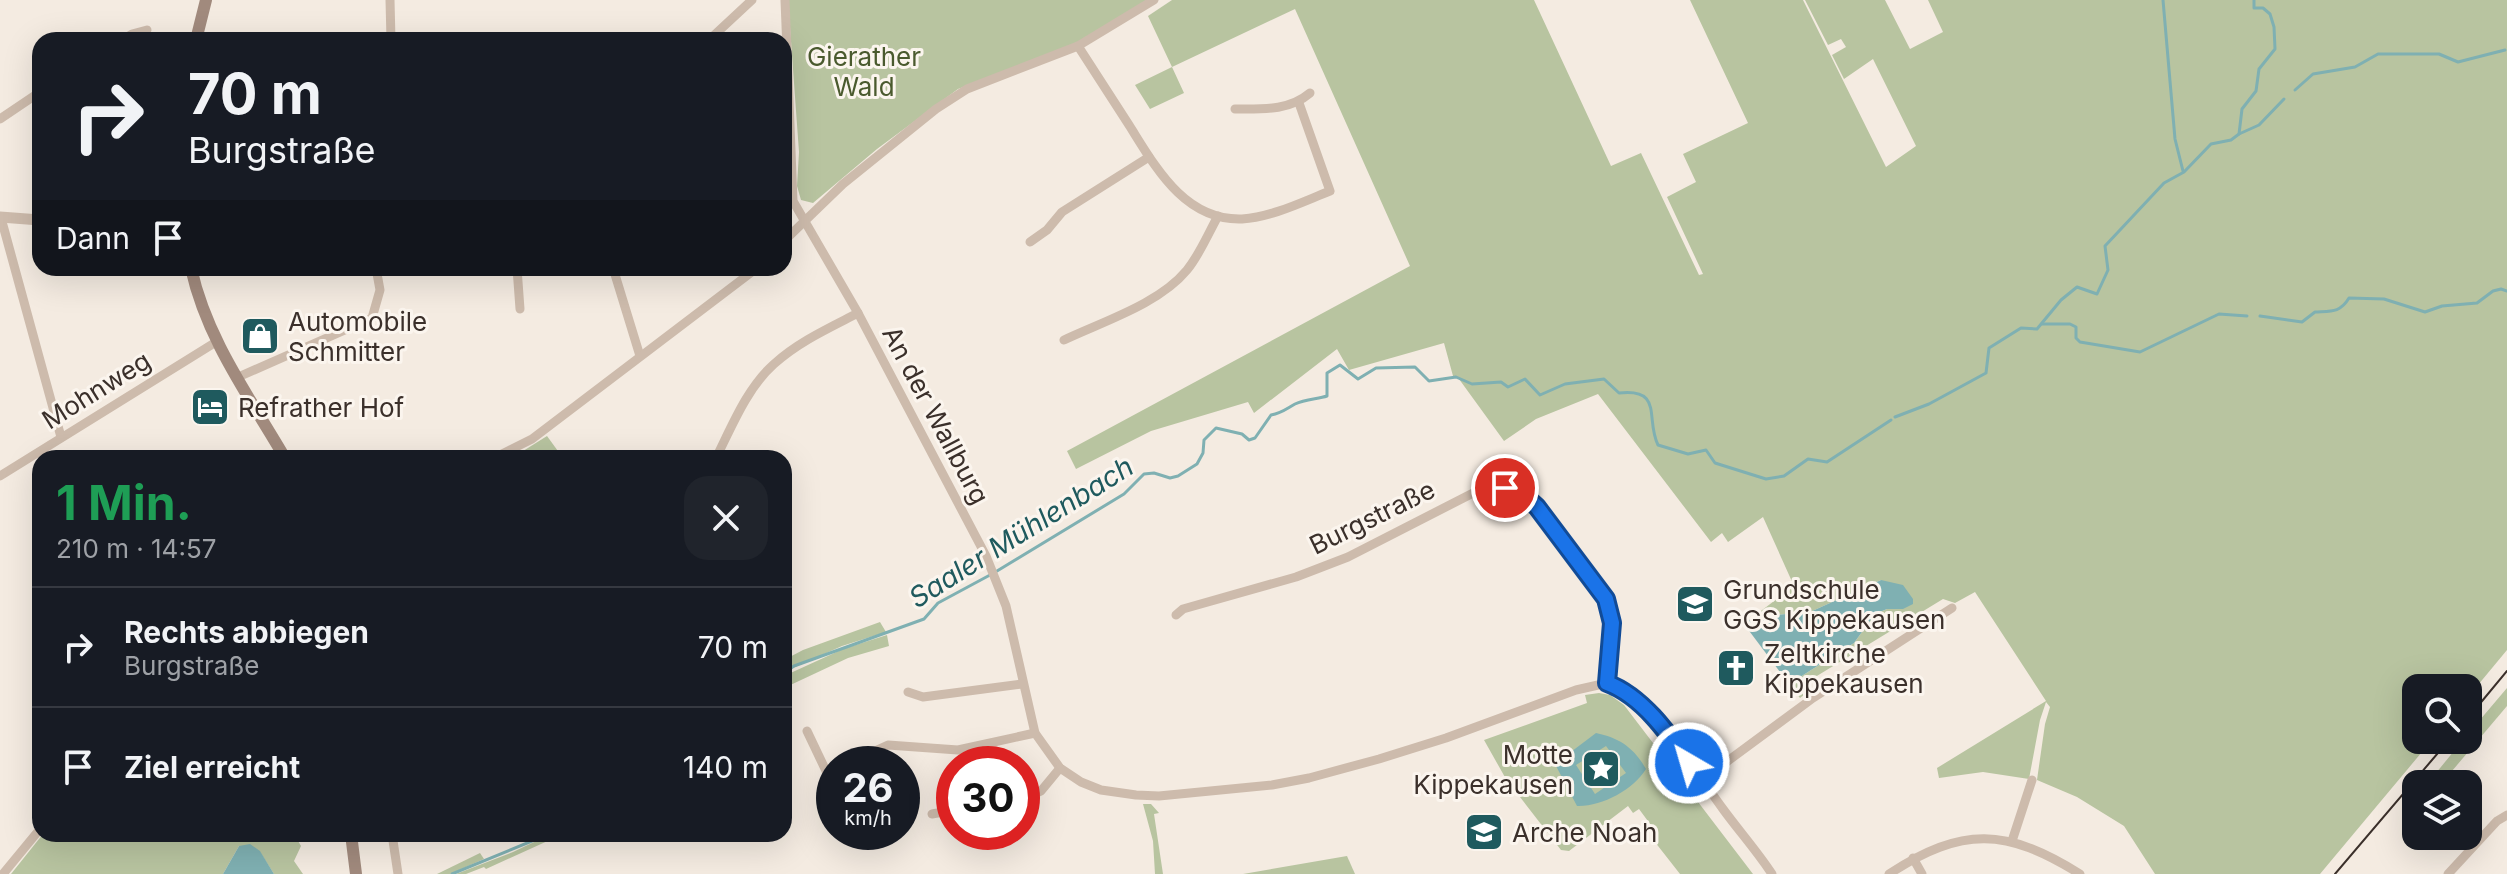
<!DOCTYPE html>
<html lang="de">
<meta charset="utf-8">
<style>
body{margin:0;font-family:Inter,sans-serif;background:#20242c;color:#f1f3f6;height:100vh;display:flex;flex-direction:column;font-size:30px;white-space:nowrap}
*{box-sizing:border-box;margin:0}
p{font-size:26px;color:#9ea1a6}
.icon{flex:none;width:44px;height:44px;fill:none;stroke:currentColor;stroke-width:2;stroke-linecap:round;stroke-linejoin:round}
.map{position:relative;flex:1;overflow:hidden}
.panel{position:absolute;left:32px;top:450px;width:760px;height:392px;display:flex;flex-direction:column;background:#171b24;border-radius:24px;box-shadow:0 8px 32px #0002}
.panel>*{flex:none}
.hud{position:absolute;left:32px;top:32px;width:760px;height:244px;border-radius:24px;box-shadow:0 8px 32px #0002;background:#171b24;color:#f1f3f6;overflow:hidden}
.fabs{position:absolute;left:2402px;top:674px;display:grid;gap:16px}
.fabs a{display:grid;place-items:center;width:80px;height:80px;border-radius:16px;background:#171b24;box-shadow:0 8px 32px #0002;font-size:40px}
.speed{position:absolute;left:816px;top:746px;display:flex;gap:16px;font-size:40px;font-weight:700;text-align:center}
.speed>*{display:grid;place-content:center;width:104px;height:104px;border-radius:50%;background:#171b24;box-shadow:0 8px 32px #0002;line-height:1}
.speed small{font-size:20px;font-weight:400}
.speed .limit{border:12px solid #d22;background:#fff;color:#111}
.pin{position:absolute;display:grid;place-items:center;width:68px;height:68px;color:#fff;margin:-34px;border:4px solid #fff;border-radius:50%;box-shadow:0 2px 8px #0007}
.me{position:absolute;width:88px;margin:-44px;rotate:322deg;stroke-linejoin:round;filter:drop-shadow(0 0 6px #0008)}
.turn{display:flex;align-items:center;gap:28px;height:168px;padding:0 24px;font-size:36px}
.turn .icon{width:104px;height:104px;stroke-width:2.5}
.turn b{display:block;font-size:56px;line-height:68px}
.then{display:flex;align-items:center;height:76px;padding:0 24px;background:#0003;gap:16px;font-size:30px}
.round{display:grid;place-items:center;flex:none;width:84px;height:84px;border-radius:24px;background:#20242c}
.head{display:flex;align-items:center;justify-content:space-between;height:136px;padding:0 24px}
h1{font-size:48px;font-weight:700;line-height:60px;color:#1e9e55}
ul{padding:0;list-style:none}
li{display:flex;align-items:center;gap:24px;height:120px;padding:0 24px;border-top:2px solid #363941}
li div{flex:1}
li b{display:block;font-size:30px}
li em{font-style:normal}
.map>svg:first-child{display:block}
</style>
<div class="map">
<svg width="2507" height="874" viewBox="0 0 2507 874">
<rect width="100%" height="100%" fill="#f4ebe1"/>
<g fill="#b8c4a0">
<polygon points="788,0 1149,0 1080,43 958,89 877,149 813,203 801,200 797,186 799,152"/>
<polygon points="1172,0 1534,0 1611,166 1641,153 1699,275 1703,274 1667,197 1696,182 1683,154 1748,123 1690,0 1803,0 1886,167 1916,146 1873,59 1844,79 1832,55 1846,47 1841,39 1828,45 1805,0 1885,0 1910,49 1943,32 1928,0 2507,0 2507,650 2468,697 2468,688 2416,688 2416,740 2432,740 2320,874 2155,874 2124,826 2077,797 2037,780 2045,724 2050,707 2046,702 2040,720 2029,779 1983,772 1939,778 1937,768 2046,701 1975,592 1955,603 1943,599 1807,682 1805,694 1800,698 1789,684 1854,643 1875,614 1887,609 1881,580 1810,612 1753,617 1794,586 1763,517 1728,542 1722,533 1711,542 1598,394 1536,419 1504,441 1459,379 1453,376 1444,343 1349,370 1337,349 1254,413 1248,402 1151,431 1076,469 1067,451 1410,266 1295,9 1172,67 1184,93 1150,109 1135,85 1172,67 1148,16"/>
<polygon points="547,436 563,458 512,458"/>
<polygon points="880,622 886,632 842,646 784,672 784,660 803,650"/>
<polygon points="887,635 889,646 848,658 784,688 784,676 843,649"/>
<polygon points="2507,688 2507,706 2441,784 2427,784 2463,740 2468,740 2468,734"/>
<polygon points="1599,693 1610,695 1624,705 1753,874 1680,874 1651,837 1656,832 1639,809 1633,813 1628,806 1569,851 1561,850 1506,779 1484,740 1587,703 1585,695"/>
<polygon points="1143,804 1151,804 1159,813 1154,814 1163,874 1155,874 1153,841"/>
<polygon points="43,834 294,834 301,846 294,861 303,874 274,874 260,852 239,846 223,874 11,874"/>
<polygon points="551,834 563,834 486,869 484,867 466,874 456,874 513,852"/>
<polygon points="480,853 484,859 450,874 437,874"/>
<polygon points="1347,856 1355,874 1243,874"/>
</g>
<g fill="#7fb0b2" fill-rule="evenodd">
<polygon points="1881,580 1903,585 1913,599 1913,604 1903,609 1887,609 1875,614 1854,643 1789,684 1744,624 1753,617 1810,612"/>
<path d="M1596,733C1620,738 1634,748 1646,769C1633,790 1601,807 1577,806L1555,764ZM1606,746L1626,773L1595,794L1576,765Z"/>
<polygon points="250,844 260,851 274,874 223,874 239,846"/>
</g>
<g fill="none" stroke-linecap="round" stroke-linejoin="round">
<g stroke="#7fb0b2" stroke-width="3">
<polyline points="2163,0 2175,139 2183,171"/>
<polyline points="2295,90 2313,74 2355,67 2378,54 2439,54 2458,62 2505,50"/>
<polyline points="2239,134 2259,125 2284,99"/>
<path d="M2260,316L2302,322L2315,312C2331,311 2340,313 2349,298L2384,299L2425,312L2442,306L2477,303L2493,291L2501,289L2507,291"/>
<polyline points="2042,324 2070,324 2076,327 2076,338 2080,342 2140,352 2219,314 2247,316"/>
<polyline points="1895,417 1929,404 1986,373 1989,348 2021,328 2037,329 2061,300 2077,287 2097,294 2108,270 2105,246 2164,183 2184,172 2211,144 2231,140 2239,134 2242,109 2256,91 2259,69 2275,49 2274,27 2270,14 2263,8 2254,8 2254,0"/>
<path d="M997,571L1124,494L1144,474L1154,473L1170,478L1178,476L1197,464L1203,453L1204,440L1216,428L1242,434L1249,440L1255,438L1271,415C1282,413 1286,409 1295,404C1305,399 1318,399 1327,396V373L1340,365L1358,379L1376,368L1415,367L1429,381L1456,377L1472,384L1501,382L1508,387L1525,379L1540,395L1565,384L1604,379L1619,393C1664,388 1645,419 1658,445L1688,454L1706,450L1715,463L1766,479L1784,476L1808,459L1827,462L1891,420"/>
<polyline points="784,673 794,666 924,619 938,603 990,575"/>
<polyline points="452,874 549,834"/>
</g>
<g stroke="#cdbbac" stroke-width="9">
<polyline points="390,0 391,40"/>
<polyline points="785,0 793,201 858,313 986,556 1006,606 1035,733 1060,768 1081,782 1101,790 1136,795 1159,796 1272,785 1309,778 1379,759 1446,738 1576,690 1607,683"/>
<polyline points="122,40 132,34 147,30"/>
<polyline points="709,40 752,0"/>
<path d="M1078,46C1095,72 1112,99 1129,125C1155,166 1184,221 1242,219C1272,217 1302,202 1330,191L1299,103"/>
<path d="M1235,109C1262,109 1289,111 1310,93"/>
<polyline points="0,119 40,92"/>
<polyline points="1,218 61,437"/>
<polyline points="784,241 843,184 936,109 967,89 1078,46 1154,0"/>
<polyline points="1030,242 1047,230 1062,212 1149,157"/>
<polyline points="517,268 520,309"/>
<polyline points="613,268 640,356"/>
<path d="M1064,340C1104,321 1159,304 1187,270C1200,254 1208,234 1218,216"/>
<polyline points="236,378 372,318 380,290 376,268"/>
<polyline points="494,458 532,439 757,268"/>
<path d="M716,458C732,426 747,388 774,364C798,342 829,328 858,313"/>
<polyline points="0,476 216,342"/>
<path d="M1176,615L1183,609L1296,577L1348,557L1477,491C1494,486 1510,487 1525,496C1543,508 1605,589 1609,609C1615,633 1609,659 1607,683C1653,701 1694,770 1723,809C1739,831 1757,851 1772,874"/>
<polyline points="908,692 923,697 1022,684"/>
<polyline points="807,731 827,773 834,770"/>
<polyline points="847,764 888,745 958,750 1035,733"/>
<polyline points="1702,780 1813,698 1952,608"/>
<polyline points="1022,800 1041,791 1060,768"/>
<polyline points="932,814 954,810"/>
<polyline points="392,834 398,874"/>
<polyline points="2012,841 2032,780"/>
<polyline points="1913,858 1922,874"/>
<polyline points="3,874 40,829"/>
<path d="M1889,874C1963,826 2006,828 2080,874"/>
<polyline points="2448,874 2497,821 2507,815"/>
</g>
<polyline stroke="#cdbbac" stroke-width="11" points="0,217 40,220"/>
<g stroke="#a18a7d" stroke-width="12">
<polyline points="196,40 206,0"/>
<path d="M191,268C207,340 249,396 285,458"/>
<polyline points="351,834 356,874"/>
</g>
<g stroke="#3b302b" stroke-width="2">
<polyline points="2468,718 2507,671"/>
<polyline points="2335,874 2449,740"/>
</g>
</g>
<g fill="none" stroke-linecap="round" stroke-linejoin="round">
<defs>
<path id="route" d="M1505,488L1527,498L1537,507L1606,599L1612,623L1607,683C1642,696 1668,733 1689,763"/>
</defs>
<use href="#route" stroke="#114b97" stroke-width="20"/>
<use href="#route" stroke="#1a73e8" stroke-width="14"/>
</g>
<defs>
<symbol id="shop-square" viewBox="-11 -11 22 22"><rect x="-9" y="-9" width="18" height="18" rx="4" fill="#1f5a5e" stroke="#fbf5ee"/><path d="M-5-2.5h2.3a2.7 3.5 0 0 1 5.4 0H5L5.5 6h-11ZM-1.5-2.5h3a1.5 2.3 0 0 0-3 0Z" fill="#fff"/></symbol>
<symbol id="hotel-square" viewBox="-11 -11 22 22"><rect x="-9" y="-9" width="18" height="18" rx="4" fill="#1f5a5e" stroke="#fbf5ee"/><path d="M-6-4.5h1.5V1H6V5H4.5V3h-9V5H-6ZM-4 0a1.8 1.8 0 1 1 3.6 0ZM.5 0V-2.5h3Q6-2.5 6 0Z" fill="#fff"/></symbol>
<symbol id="school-square" viewBox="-11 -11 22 22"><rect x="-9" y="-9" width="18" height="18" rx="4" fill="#1f5a5e" stroke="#fbf5ee"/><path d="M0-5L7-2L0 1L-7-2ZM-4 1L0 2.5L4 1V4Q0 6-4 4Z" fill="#fff"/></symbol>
<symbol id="church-square" viewBox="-11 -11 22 22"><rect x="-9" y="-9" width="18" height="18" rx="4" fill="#1f5a5e" stroke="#fbf5ee"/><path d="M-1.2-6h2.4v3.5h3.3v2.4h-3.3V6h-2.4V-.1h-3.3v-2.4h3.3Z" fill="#fff"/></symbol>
<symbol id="sight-square" viewBox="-11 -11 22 22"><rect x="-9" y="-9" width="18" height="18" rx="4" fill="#1f5a5e" stroke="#fbf5ee"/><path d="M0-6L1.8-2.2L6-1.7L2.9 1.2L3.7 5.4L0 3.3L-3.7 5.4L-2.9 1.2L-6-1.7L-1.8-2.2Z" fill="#fff"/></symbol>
</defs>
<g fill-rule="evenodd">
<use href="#shop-square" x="238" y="314" width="44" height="44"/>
<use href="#hotel-square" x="188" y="385" width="44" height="44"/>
<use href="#school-square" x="1673" y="582" width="44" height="44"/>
<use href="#church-square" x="1714" y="646" width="44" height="44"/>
<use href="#sight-square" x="1579" y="747" width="44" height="44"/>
<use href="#school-square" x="1462" y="810" width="44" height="44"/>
</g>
<g text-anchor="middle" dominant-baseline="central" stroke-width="6" stroke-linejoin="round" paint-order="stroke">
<g font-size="26" fill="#4a5a2e" stroke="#fbf5ee">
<text x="864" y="56">Gierather<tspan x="864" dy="30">Wald</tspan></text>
</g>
<g font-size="26" fill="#3b302b" stroke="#fbf5ee" text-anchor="start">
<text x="288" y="321">Automobile<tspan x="288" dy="30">Schmitter</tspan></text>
<text x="238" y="407">Refrather Hof</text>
<text x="1723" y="589">Grundschule<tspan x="1723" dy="30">GGS Kippekausen</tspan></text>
<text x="1764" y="653">Zeltkirche<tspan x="1764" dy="30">Kippekausen</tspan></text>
<text x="1573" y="754" text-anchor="end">Motte<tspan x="1573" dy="30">Kippekausen</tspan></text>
<text x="1512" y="832">Arche Noah</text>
</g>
<g font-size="26" fill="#3b302b" stroke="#fbf5ee">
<text transform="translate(96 390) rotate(-32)">Mohnweg</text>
<text transform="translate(936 415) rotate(62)">An der Wallburg</text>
<text transform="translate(1372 517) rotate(-26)">Burgstraße</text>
</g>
<g font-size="28" font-style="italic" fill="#1f5a5e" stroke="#fbf5ee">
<text transform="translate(1021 532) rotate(-32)">Saaler Mühlenbach</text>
</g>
</g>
</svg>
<div class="fabs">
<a><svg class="icon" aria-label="search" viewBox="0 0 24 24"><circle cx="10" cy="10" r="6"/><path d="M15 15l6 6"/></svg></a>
<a><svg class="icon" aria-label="layers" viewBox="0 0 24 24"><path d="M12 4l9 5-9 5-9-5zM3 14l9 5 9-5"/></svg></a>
</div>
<div class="speed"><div>26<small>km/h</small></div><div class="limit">30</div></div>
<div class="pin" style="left:1505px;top:488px;background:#d93025"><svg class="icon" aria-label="arrive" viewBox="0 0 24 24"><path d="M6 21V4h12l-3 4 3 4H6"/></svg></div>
<svg class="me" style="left:1689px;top:763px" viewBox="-20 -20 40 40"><circle r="17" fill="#1a73e8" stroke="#fff" stroke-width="3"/><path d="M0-11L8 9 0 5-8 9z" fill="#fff"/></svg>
<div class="hud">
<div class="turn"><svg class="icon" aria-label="right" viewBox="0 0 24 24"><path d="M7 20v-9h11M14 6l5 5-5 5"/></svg><div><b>70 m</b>Burgstraße</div></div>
<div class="then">Dann<svg class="icon" aria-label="arrive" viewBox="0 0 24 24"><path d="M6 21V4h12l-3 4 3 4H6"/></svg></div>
</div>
<section class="panel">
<div class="head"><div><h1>1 Min.</h1><p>210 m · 14:57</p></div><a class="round"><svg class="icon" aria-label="close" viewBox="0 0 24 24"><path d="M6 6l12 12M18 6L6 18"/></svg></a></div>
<ul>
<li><svg class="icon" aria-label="right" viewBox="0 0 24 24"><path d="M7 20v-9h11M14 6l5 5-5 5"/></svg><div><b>Rechts abbiegen</b><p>Burgstraße</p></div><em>70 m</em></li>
<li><svg class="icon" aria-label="arrive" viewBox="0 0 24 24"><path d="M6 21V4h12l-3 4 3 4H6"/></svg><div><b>Ziel erreicht</b></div><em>140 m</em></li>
</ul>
</section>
</div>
